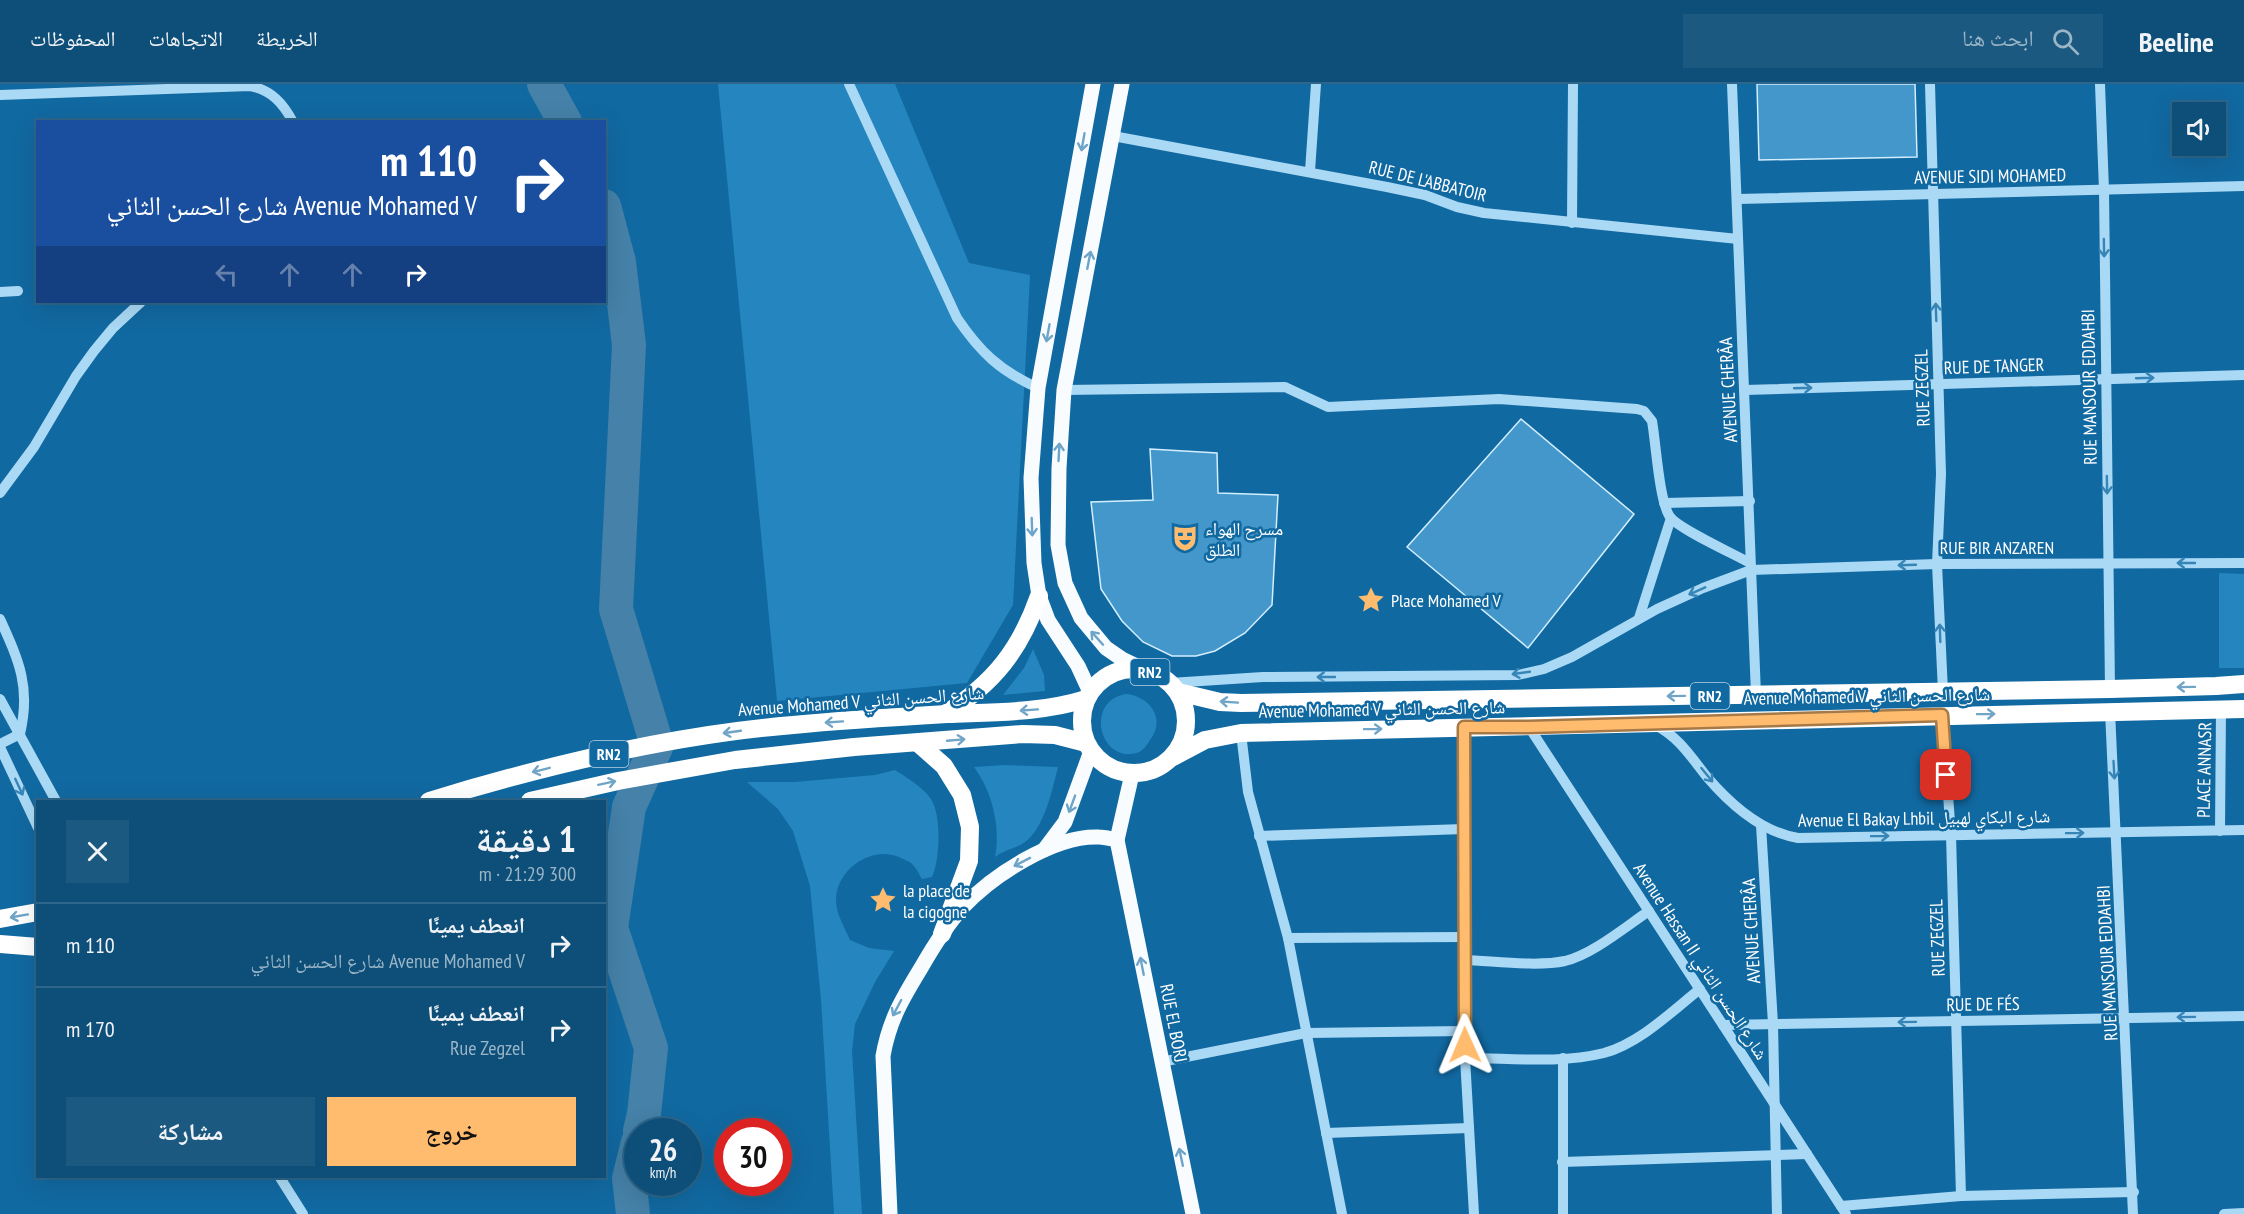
<!DOCTYPE html>
<html lang="ar">
<meta charset="utf-8">
<style>
body{margin:0;font-family:"PT Sans Narrow","Noto Naskh Arabic",sans-serif;background:#1b5980;color:#f1f3f6;direction:rtl;height:100vh;display:flex;flex-direction:column;font-size:22px;white-space:nowrap}
*{box-sizing:border-box;margin:0}
p{font-size:20px;color:#9ab5c6}
.icon{flex:none;width:33px;height:33px;fill:none;stroke:currentColor;stroke-width:2;stroke-linecap:round;stroke-linejoin:round}
.map{position:relative;flex:1;overflow:hidden;direction:ltr}
.drawer{position:absolute;left:36px;top:716px;width:570px;height:378px;display:flex;flex-direction:column;background:#0d4f79;border-radius:0px;box-shadow:0 6px 24px #0002,0 0 0 2px #2d668a;direction:rtl}
.drawer>*{flex:none}
.banner{position:absolute;left:36px;top:36px;width:570px;height:183px;border-radius:0px;box-shadow:0 6px 24px #0002,0 0 0 2px #2d668a;direction:rtl;background:#1a4fa0;color:#fff;overflow:hidden}
.buttons{position:absolute;left:2172px;top:18px;display:grid;gap:12px}
.buttons a{display:grid;place-items:center;width:54px;height:54px;border-radius:0px;background:#0d4f79;box-shadow:0 6px 24px #0002,0 0 0 2px #2d668a;font-size:30px}
.speed{position:absolute;left:624px;top:1034px;display:flex;gap:12px;font-size:30px;font-weight:700;text-align:center}
.speed>*{display:grid;place-content:center;width:78px;height:78px;border-radius:50%;background:#0d4f79;box-shadow:0 6px 24px #0002,0 0 0 2px #2d668a;line-height:1}
.speed small{font-size:15px;font-weight:400}
.speed .limit{border:9px solid #d22;background:#fff;color:#111}
.pin{position:absolute;display:grid;place-items:center;width:51px;height:51px;color:#fff;margin:-26px;border-radius:12px;box-shadow:0 3px 9px #0006}
.me{position:absolute;width:66px;margin:-33px;rotate:359deg;stroke-linejoin:round;filter:drop-shadow(0 0 4px #0008)}
.turn{display:flex;align-items:center;gap:21px;height:126px;padding:0 30px;font-size:27px}
.turn .icon{width:78px;height:78px;stroke-width:2.5}
.turn b{display:block;font-size:42px;line-height:51px}
.lanes{display:flex;align-items:center;height:57px;padding:0 30px;background:#0003;justify-content:center;gap:30px;direction:ltr}
.lanes .off{opacity:.35}
.round{display:grid;place-items:center;flex:none;width:63px;height:63px;border-radius:0px;background:#1b5980}
.head{display:flex;align-items:center;justify-content:space-between;height:102px;padding:0 30px}
h1{font-size:36px;font-weight:700;line-height:45px}
.action{display:flex;gap:12px;margin-top:auto;padding:12px 30px}
.action a{flex:1;height:69px;border-radius:0px;background:#ffbc6e;color:#111;font-size:24px;font-weight:700;line-height:69px;text-align:center}
.action a+a{background:#1b5980;color:#f1f3f6}
ul{padding:0;list-style:none}
li{display:flex;align-items:center;gap:18px;height:84px;padding:0 30px;border-top:2px solid #2d668a}
li div{flex:1}
li b{display:block;font-size:22px}
li em{font-style:normal}
header{display:flex;align-items:center;gap:36px;box-sizing:border-box;height:84px;padding:0 30px;background:#0d4f79;border-bottom:2px solid #2d668a}
header strong{font-size:28px}
nav{display:flex;gap:33px;margin-inline-start:auto;font-size:21px}
.search{width:420px;height:54px;background:#1b5980;display:flex;align-items:center;gap:15px;box-sizing:border-box;padding:0 21px;border-radius:0px;color:#9ab5c6;font-size:22px}
.map>svg:first-child{display:block}
</style>
<header>
<strong>Beeline</strong>
<div class="search"><svg class="icon" aria-label="search" viewBox="0 0 24 24"><circle cx="10" cy="10" r="6"/><path d="M15 15l6 6"/></svg>ابحث هنا</div>
<nav><a>الخريطة</a><a>الاتجاهات</a><a>المحفوظات</a></nav>
</header>
<div class="map">
<svg width="2244" height="1130" viewBox="0 0 2244 1130">
<rect width="100%" height="100%" fill="#1169a1"/>
<g fill="#2485bf">
<polygon points="718,0 895,0 969,179 1030,191 1013,521 967,599 777,617"/>
<polygon points="2219,489 2244,490 2244,584 2219,584"/>
<polygon points="1033,565 1044,591 1045,607 1003,611 1024,584"/>
<path d="M1127,610C1151,613 1166,636 1150,656C1147,661 1143,667 1137,669C1098,679 1085,615 1127,610Z"/>
<path d="M1005,681L1058,683C1052,706 1045,743 1025,758C1017,764 1004,766 995,773C1001,743 992,707 974,683Z"/>
<path d="M895,686C906,693 928,706 933,719C941,736 940,776 932,793L922,795C919,790 916,783 911,779C908,777 903,775 899,773C871,761 836,786 836,816C836,830 845,844 850,856L869,864L894,867L875,898L855,940L852,967L862,1130H834L821,916L810,802L793,747L778,725L747,698H795L875,691Z"/>
</g>
<g fill="none" stroke-linecap="round" stroke-linejoin="round">
<g stroke="#4581a8" stroke-width="34">
<polyline points="544,0 565,38"/>
<polyline points="604,122 619,178 629,261 616,525 657,661 629,723 611,844 651,964 644,1030 640,1047"/>
<polyline points="633,1130 629,1094 638,1058"/>
</g>
</g>
<g fill="#4397ca" stroke="#d3eefe" stroke-width="1.5">
<polygon points="1757,0 1915,0 1917,73 1759,76"/>
<polygon points="1521,335 1634,430 1528,564 1407,463"/>
<polygon points="1150,365 1217,369 1218,409 1278,411 1272,521 1245,549 1215,567 1196,572 1172,572 1143,558 1122,537 1101,505 1091,418 1153,416"/>
</g>
<g fill="none" stroke-linecap="round" stroke-linejoin="round">
<g stroke="#aad9f5" stroke-width="10">
<path d="M849,0L957,234C980,268 1000,287 1038,304"/>
<polyline points="1732,0 1756,611"/>
<polyline points="1930,0 1941,390 1937,480 1943,608"/>
<polyline points="2100,0 2104,106 2110,605"/>
<path d="M0,11L250,2C271,6 283,19 293,38"/>
<polyline points="1113,52 1387,103 1425,111 1457,123 1484,129 1738,155"/>
<polyline points="1310,87 1316,0"/>
<polyline points="1738,115 2244,102"/>
<polyline points="1572,139 1573,0"/>
<polyline points="0,208 18,207"/>
<path d="M1064,306L1285,303L1328,323L1499,315L1637,325L1644,327L1652,337C1656,359 1659,417 1670,433C1679,445 1734,470 1750,479"/>
<polyline points="1745,306 2244,291"/>
<polyline points="0,409 34,363 76,292 94,267 113,244 141,218"/>
<polyline points="1664,419 1750,417"/>
<polyline points="1639,534 1671,434"/>
<path d="M0,535C19,577 31,603 20,650L0,660"/>
<polyline points="1170,599 1263,593 1518,591 1544,585 1572,573 1657,525 1703,504 1751,486 1937,480 2244,479"/>
<polyline points="0,615 56,717"/>
<polyline points="2110,627 2133,1130"/>
<polyline points="1942,631 1951,751 1961,1112"/>
<path d="M1655,641C1679,653 1691,673 1707,693C1731,721 1761,748 1798,754L2244,746"/>
<polyline points="1464,643 1465,974 1474,1130"/>
<polyline points="1529,643 1846,1130"/>
<polyline points="1241,649 1248,708 1288,854 1342,1130"/>
<polyline points="0,663 38,744"/>
<polyline points="1761,741 1773,940 1777,1130"/>
<polyline points="2220,747 2221,625"/>
<polyline points="1259,752 1464,745"/>
<polyline points="1288,854 1464,853"/>
<path d="M1464,876C1494,877 1537,883 1565,877C1593,870 1625,843 1649,827"/>
<polyline points="1723,941 2244,932"/>
<path d="M1465,974C1510,974 1560,980 1604,969C1640,959 1671,928 1700,905"/>
<polyline points="1161,978 1306,949 1465,947"/>
<polyline points="1326,1049 1469,1044"/>
<polyline points="1562,1078 1807,1070"/>
<polyline points="279,1092 303,1130"/>
<polyline points="1841,1122 1961,1112 2134,1108"/>
<polyline points="1563,1130 1563,974"/>
<polyline points="2224,1130 2244,1129"/>
</g>
<g stroke="#f8fcff" stroke-width="15">
<polyline points="1122,0 1064,306 1059,384 1058,461 1065,499 1081,534 1106,564 1122,575 1145,586"/>
<polyline points="1090,608 1078,582 1048,536 1039,512 1034,479 1031,394 1038,304 1093,0"/>
<polyline points="1132,690 1117,756 1193,1130"/>
<polyline points="1044,766 1065,738 1091,667"/>
<path d="M890,1130L883,972C889,937 902,915 921,884C933,863 946,842 963,823C992,792 1054,751 1099,753C1105,753 1111,755 1117,756"/>
</g>
<g stroke="#fff" stroke-width="18">
<circle cx="1134" cy="637" r="52"/>
<polyline points="1178,608 1220,618 1241,619 2110,605 2216,602 2244,600"/>
<path d="M945,630C994,599 1020,566 1039,512"/>
<polyline points="918,659 944,682 962,711 970,743 969,777 942,850"/>
<polyline points="1173,673 1205,656 1241,649 2244,625"/>
<path d="M429,717C547,681 670,651 793,641C844,636 895,633 947,630C994,628 1041,629 1086,615"/>
<polyline points="530,717 618,697 735,676 854,663 1023,650 1055,651 1086,659"/>
<polyline points="0,835 38,828"/>
<polyline points="0,860 38,863"/>
</g>
</g>
<defs><path id="oneway-shaft" d="M-6 0H5M1.5-3L5.5 0L1.5 3" fill="none" stroke-width="1.6" stroke-linecap="round" stroke-linejoin="round" transform="scale(1.5)"/></defs>
<g stroke="#6da4c7">
<use href="#oneway-shaft" transform="translate(1083 58) rotate(100)"/>
<use href="#oneway-shaft" transform="translate(1089 176) rotate(-79)"/>
<use href="#oneway-shaft" transform="translate(1048 249) rotate(100)"/>
<use href="#oneway-shaft" transform="translate(1059 368) rotate(-87)"/>
<use href="#oneway-shaft" transform="translate(1032 443) rotate(88)"/>
<use href="#oneway-shaft" transform="translate(1097 554) rotate(-132)"/>
<use href="#oneway-shaft" transform="translate(1072 720) rotate(110)"/>
<use href="#oneway-shaft" transform="translate(1022 778) rotate(153)"/>
<use href="#oneway-shaft" transform="translate(1142 882) rotate(-101)"/>
<use href="#oneway-shaft" transform="translate(897 924) rotate(118)"/>
<use href="#oneway-shaft" transform="translate(1181 1073) rotate(-102)"/>
</g>
<g stroke="#3785b6">
<use href="#oneway-shaft" transform="translate(2104 164) rotate(89)"/>
<use href="#oneway-shaft" transform="translate(1936 228) rotate(-92)"/>
<use href="#oneway-shaft" transform="translate(2145 294) rotate(-2)"/>
<use href="#oneway-shaft" transform="translate(1803 304) rotate(-2)"/>
<use href="#oneway-shaft" transform="translate(2107 401) rotate(89)"/>
<use href="#oneway-shaft" transform="translate(2186 479) rotate(-180)"/>
<use href="#oneway-shaft" transform="translate(1907 481) rotate(178)"/>
<use href="#oneway-shaft" transform="translate(1697 507) rotate(156)"/>
<use href="#oneway-shaft" transform="translate(1940 549) rotate(-92)"/>
<use href="#oneway-shaft" transform="translate(1521 589) rotate(172)"/>
<use href="#oneway-shaft" transform="translate(1326 593) rotate(180)"/>
<use href="#oneway-shaft" transform="translate(2114 686) rotate(87)"/>
<use href="#oneway-shaft" transform="translate(1707 691) rotate(51)"/>
<use href="#oneway-shaft" transform="translate(19 703) rotate(65)"/>
<use href="#oneway-shaft" transform="translate(2075 749) rotate(-1)"/>
<use href="#oneway-shaft" transform="translate(1880 752) rotate(-1)"/>
<use href="#oneway-shaft" transform="translate(2186 933) rotate(179)"/>
<use href="#oneway-shaft" transform="translate(1907 938) rotate(179)"/>
</g>
<g stroke="#70a5c7">
<use href="#oneway-shaft" transform="translate(2186 603) rotate(179)"/>
<use href="#oneway-shaft" transform="translate(1676 612) rotate(179)"/>
<use href="#oneway-shaft" transform="translate(1229 618) rotate(-176)"/>
<use href="#oneway-shaft" transform="translate(1029 626) rotate(176)"/>
<use href="#oneway-shaft" transform="translate(1986 630) rotate(-1)"/>
<use href="#oneway-shaft" transform="translate(834 638) rotate(176)"/>
<use href="#oneway-shaft" transform="translate(1373 645) rotate(-1)"/>
<use href="#oneway-shaft" transform="translate(732 648) rotate(172)"/>
<use href="#oneway-shaft" transform="translate(956 656) rotate(-5)"/>
<use href="#oneway-shaft" transform="translate(541 686) rotate(166)"/>
<use href="#oneway-shaft" transform="translate(607 699) rotate(-12)"/>
<use href="#oneway-shaft" transform="translate(19 832) rotate(170)"/>
</g>
<g fill="none" stroke-linecap="round" stroke-linejoin="round">
<defs>
<polyline id="route" points="1465,961 1464,643 1529,643 1942,631 1946,691"/>
</defs>
<use href="#route" stroke="#a67a48" stroke-width="15"/>
<use href="#route" stroke="#ffbc6e" stroke-width="10"/>
</g>
<defs>
<symbol id="theatre-bare" viewBox="-9 -9 18 18"><path d="M-5-5.5Q0-4 5-5.5V0Q5 5 0 6Q-5 5-5 0ZM-3.3-2.5H-1v1.5H-3.3ZM1-2.5H3.3v1.5H1ZM-2.8 1Q0 5.5 2.8 1Z" fill="#ffbc6e" stroke="#1169a1" stroke-width="2.5" paint-order="stroke"/></symbol>
<symbol id="sight-bare" viewBox="-9 -9 18 18"><path d="M0-6L1.8-2.2L6-1.7L2.9 1.2L3.7 5.4L0 3.3L-3.7 5.4L-2.9 1.2L-6-1.7L-1.8-2.2Z" fill="#ffbc6e" stroke="#1169a1" stroke-width="2.5" paint-order="stroke"/></symbol>
</defs>
<g fill-rule="evenodd">
<use href="#theatre-bare" x="1166" y="435" width="38" height="38"/>
<use href="#sight-bare" x="1352" y="497" width="38" height="38"/>
<use href="#sight-bare" x="864" y="797" width="38" height="38"/>
</g>
<g text-anchor="middle" dominant-baseline="central" stroke-width="5" stroke-linejoin="round" paint-order="stroke">
<g fill="#1169a1" stroke="#b8d2e3" stroke-width="1.5">
<rect x="1130.5" y="575" width="39" height="26" rx="4.5"/>
<rect x="1690.5" y="599" width="39" height="26" rx="4.5"/>
<rect x="589.5" y="657" width="39" height="26" rx="4.5"/>
</g>
<g font-size="16" font-weight="bold" fill="#fff">
<text x="1150" y="588">RN2</text>
<text x="1710" y="612">RN2</text>
<text x="609" y="670">RN2</text>
</g>
<g font-size="18" fill="#fff" stroke="#1169a1">
<text transform="translate(1990 92) rotate(-1)">AVENUE SIDI MOHAMED</text>
<text transform="translate(1428 97) rotate(14)">RUE DE L'ABBATOIR</text>
<text transform="translate(1994 282) rotate(-2)">RUE DE TANGER</text>
<text transform="translate(2089 303) rotate(-91)">RUE MANSOUR EDDAHBI</text>
<text transform="translate(1922 304) rotate(-92)">RUE ZEGZEL</text>
<text transform="translate(1728 306) rotate(-93)">AVENUE CHERÂA</text>
<text x="1997" y="463">RUE BIR ANZAREN</text>
<text transform="translate(1867 612) rotate(-1)">Avenue Mohamed V شارع الحسن الثاني</text>
<text transform="translate(861 617) rotate(-4)">Avenue Mohamed V شارع الحسن الثاني</text>
<text transform="translate(1382 625) rotate(-1)">Avenue Mohamed V شارع الحسن الثاني</text>
<text transform="translate(2204 686) rotate(-89)">PLACE ANNASR</text>
<text transform="translate(1924 734) rotate(-1)">Avenue El Bakay Lhbil شارع البكاي لهبيل</text>
<text transform="translate(1751 847) rotate(-93)">AVENUE CHERÂA</text>
<text transform="translate(1937 854) rotate(-92)">RUE ZEGZEL</text>
<text transform="translate(1701 877) rotate(57)">Avenue Hassan II شارع الحسن الثاني</text>
<text transform="translate(2107 879) rotate(-93)">RUE MANSOUR EDDAHBI</text>
<text transform="translate(1983 920) rotate(-1)">RUE DE FÉS</text>
<text transform="translate(1174 939) rotate(79)">RUE EL BORJ</text>
</g>
<g font-size="18" fill="#fff" stroke="#1169a1" text-anchor="start">
<text x="1205" y="444">مسرح الهواء<tspan x="1205" dy="21">الطلق</tspan></text>
<text x="1391" y="516">Place Mohamed V</text>
<text x="903" y="806">la place de<tspan x="903" dy="21">la cigogne</tspan></text>
</g>
</g>
</svg>
<div class="buttons">
<a><svg class="icon" aria-label="sound" viewBox="0 0 24 24"><path d="M4 9h4l5-4v14l-5-4H4zM17 9q2 3 0 6"/></svg></a>
</div>
<div class="speed"><div>26<small>km/h</small></div><div class="limit">30</div></div>
<div class="pin" style="left:1946px;top:691px;background:#d93025"><svg class="icon" aria-label="arrive" viewBox="0 0 24 24"><path d="M6 21V4h12l-3 4 3 4H6"/></svg></div>
<svg class="me" style="left:1465px;top:961px" viewBox="-20 -20 40 40"><path d="M0-17L14 15 0 8-14 15z" fill="#ffbc6e" stroke="#fff" stroke-width="4"/></svg>
<div class="banner">
<div class="turn"><svg class="icon" aria-label="right" viewBox="0 0 24 24"><path d="M7 20v-9h11M14 6l5 5-5 5"/></svg><div><b>110 m</b>Avenue Mohamed V شارع الحسن الثاني</div></div>
<div class="lanes"><svg class="icon off" aria-label="left" viewBox="0 0 24 24"><path d="M17 20v-9H6M10 6l-5 5 5 5"/></svg><svg class="icon off" aria-label="ahead" viewBox="0 0 24 24"><path d="M12 20V5M6 11l6-6 6 6"/></svg><svg class="icon off" aria-label="ahead" viewBox="0 0 24 24"><path d="M12 20V5M6 11l6-6 6 6"/></svg><svg class="icon" aria-label="right" viewBox="0 0 24 24"><path d="M7 20v-9h11M14 6l5 5-5 5"/></svg></div>
</div>
<section class="drawer">
<div class="head"><div><h1>1 دقيقة</h1><p>300 m · 21:29</p></div><a class="round"><svg class="icon" aria-label="close" viewBox="0 0 24 24"><path d="M6 6l12 12M18 6L6 18"/></svg></a></div>
<ul>
<li><svg class="icon" aria-label="right" viewBox="0 0 24 24"><path d="M7 20v-9h11M14 6l5 5-5 5"/></svg><div><b>انعطف يمينًا</b><p>Avenue Mohamed V شارع الحسن الثاني</p></div><em>110 m</em></li>
<li><svg class="icon" aria-label="right" viewBox="0 0 24 24"><path d="M7 20v-9h11M14 6l5 5-5 5"/></svg><div><b>انعطف يمينًا</b><p>Rue Zegzel</p></div><em>170 m</em></li>
</ul>
<div class="action"><a>خروج</a><a>مشاركة</a></div>
</section>
</div>
